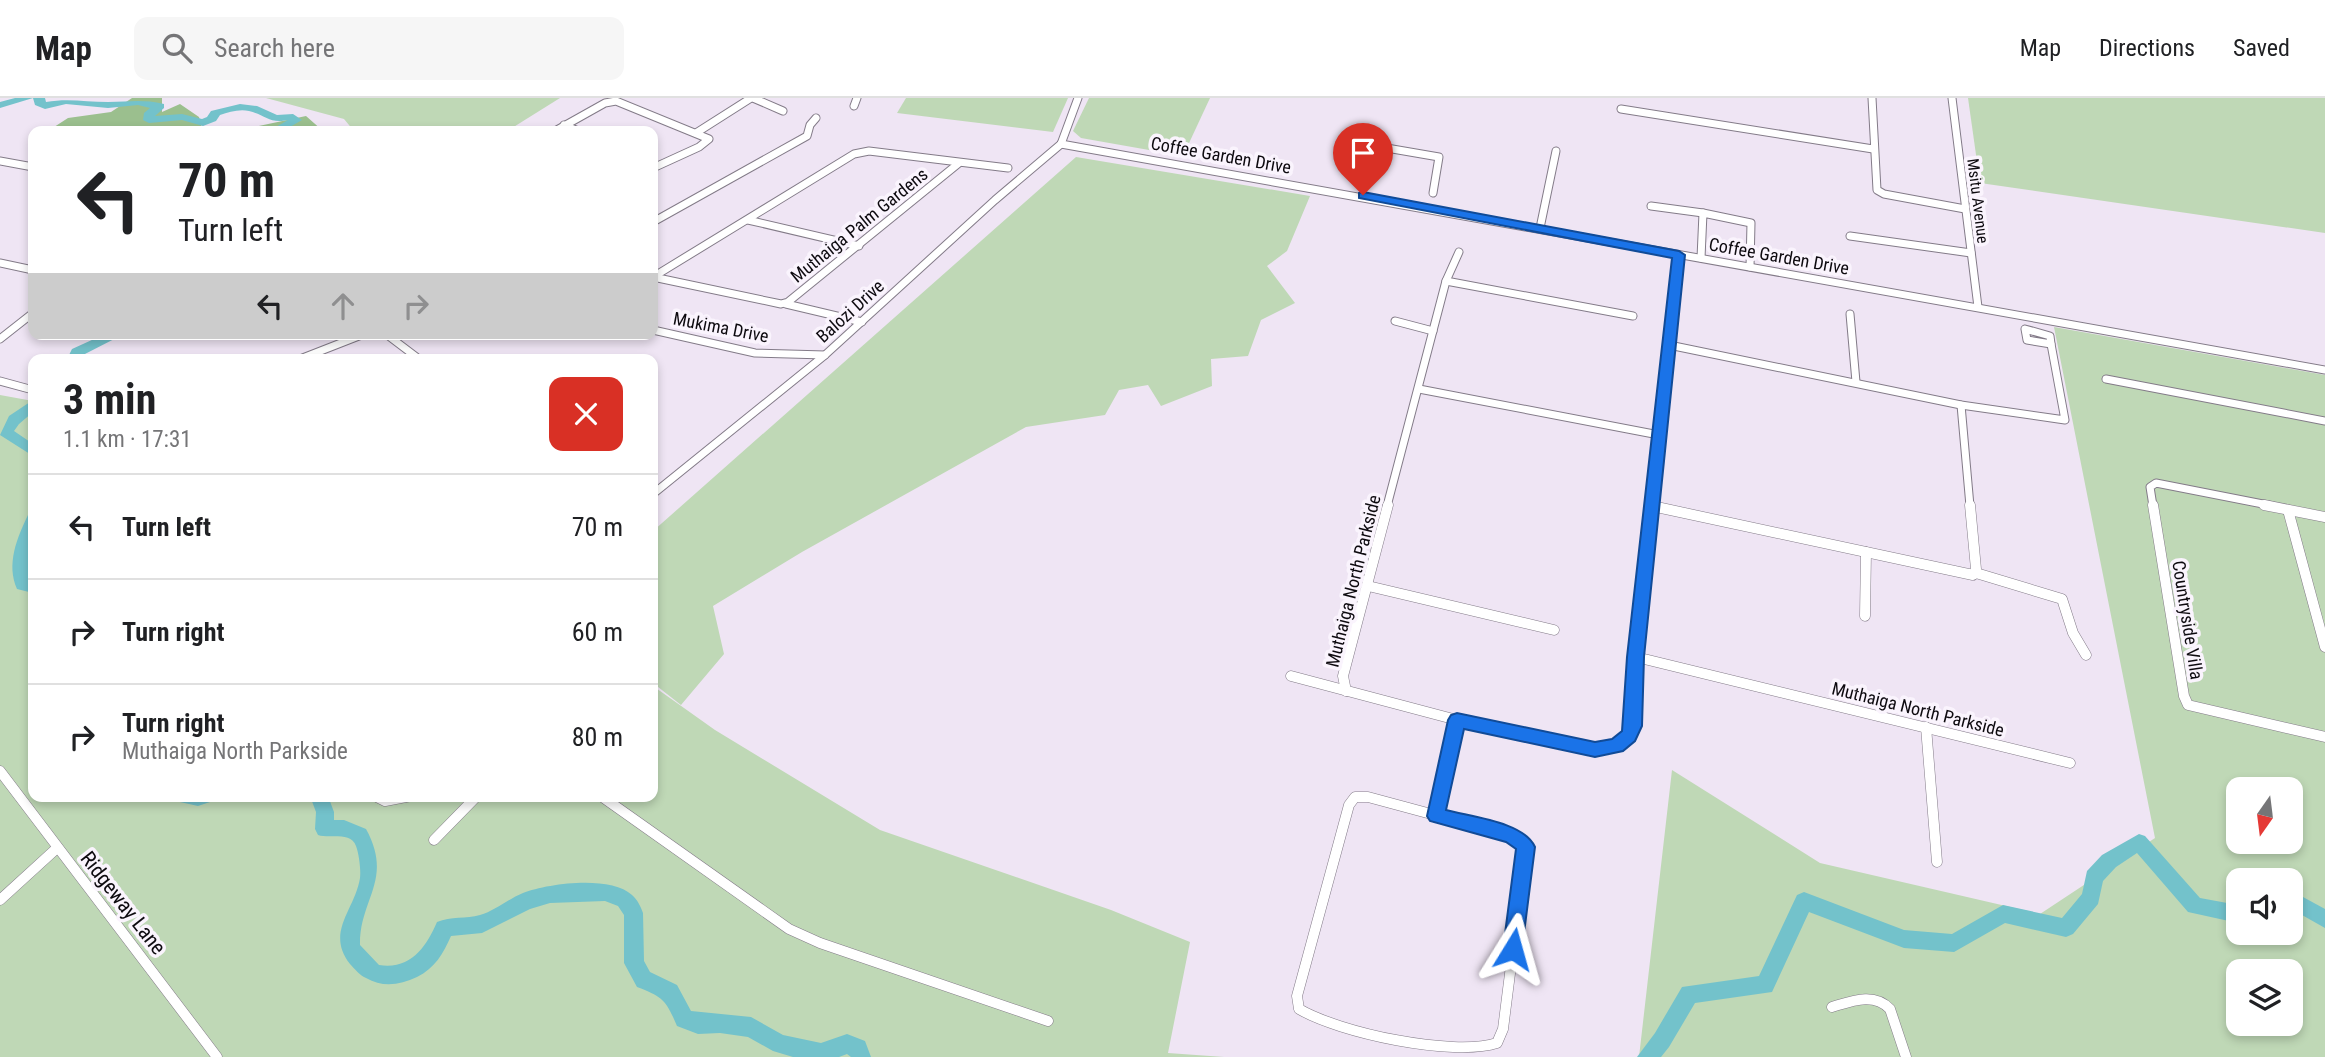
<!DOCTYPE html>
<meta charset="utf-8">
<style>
body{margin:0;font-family:"Roboto Condensed",sans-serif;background:#f6f6f6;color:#202124;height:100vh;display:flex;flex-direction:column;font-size:26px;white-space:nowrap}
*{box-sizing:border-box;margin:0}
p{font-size:23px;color:#757577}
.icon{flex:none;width:38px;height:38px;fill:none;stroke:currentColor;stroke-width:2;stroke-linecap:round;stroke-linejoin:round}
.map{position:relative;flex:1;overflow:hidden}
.details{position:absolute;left:28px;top:256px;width:630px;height:448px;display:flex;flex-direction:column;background:#fff;border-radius:14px;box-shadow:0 4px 10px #0003}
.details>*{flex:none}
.hud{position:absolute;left:28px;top:28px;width:630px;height:214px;border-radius:14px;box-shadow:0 4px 10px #0003;background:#fff;color:#202124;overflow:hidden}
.needle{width:46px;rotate:194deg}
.buttons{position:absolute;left:2226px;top:679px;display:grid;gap:14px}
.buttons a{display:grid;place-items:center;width:77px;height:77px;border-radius:14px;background:#fff;box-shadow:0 4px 10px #0003;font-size:35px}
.pin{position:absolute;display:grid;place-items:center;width:60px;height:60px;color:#fff;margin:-72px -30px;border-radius:50% 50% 50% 0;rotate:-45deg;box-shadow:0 0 7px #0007}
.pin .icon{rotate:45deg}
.me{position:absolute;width:77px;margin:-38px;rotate:8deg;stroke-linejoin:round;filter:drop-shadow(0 0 5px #0008)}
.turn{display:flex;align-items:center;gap:24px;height:147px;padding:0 35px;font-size:32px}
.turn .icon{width:91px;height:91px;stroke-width:2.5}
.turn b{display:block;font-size:49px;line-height:60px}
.lanes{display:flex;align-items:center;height:66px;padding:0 35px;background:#0003;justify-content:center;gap:35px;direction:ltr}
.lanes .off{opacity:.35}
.round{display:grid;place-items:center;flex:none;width:74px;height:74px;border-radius:14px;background:#f6f6f6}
.head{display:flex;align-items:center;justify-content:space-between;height:119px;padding:0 35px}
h1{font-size:42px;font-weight:700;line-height:52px}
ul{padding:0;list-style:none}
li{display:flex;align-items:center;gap:21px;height:105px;padding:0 35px;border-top:2px solid #e0e0e0}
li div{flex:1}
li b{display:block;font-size:26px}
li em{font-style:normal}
header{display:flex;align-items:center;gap:42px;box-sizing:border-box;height:98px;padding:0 35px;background:#fff;border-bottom:2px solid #e0e0e0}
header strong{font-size:33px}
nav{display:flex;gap:38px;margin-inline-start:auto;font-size:24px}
.search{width:490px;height:63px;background:#f6f6f6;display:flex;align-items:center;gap:18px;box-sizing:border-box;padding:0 24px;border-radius:14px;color:#757577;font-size:26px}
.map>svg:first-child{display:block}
</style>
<header>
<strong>Map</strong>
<div class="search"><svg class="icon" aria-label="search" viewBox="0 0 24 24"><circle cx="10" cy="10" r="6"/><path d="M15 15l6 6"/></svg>Search here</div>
<nav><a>Map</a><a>Directions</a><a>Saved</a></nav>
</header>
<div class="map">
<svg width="2325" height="959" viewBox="0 0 2325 959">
<rect width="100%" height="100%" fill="#efe5f4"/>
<g fill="#bfd8b6" fill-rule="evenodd">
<polygon points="266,0 560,0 507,33 354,33 344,21"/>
<polygon points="906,0 1068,0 1053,34 897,15"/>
<polygon points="1089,0 1210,0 1183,58 1081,40 1073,33"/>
<polygon points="1968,0 2325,0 2325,135 1980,85"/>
<polygon points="1076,59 1310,98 1287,153 1267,168 1295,205 1261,222 1248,258 1211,261 1212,288 1161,308 1148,287 1119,292 1105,317 1026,329 802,454 713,508 724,556 681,607 653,585 653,433"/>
<path d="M2054,229L2325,277V959H1639L1672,672L1820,765L2040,816L2155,740ZM2238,691H2291V744H2238ZM2238,782H2291V835H2238ZM2238,873H2291V926H2238Z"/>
<polygon points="0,297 33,303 33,698 653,698 653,588 715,632 880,732 1111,812 1190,844 1168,955 1224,959 0,959"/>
</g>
<polygon fill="#9bbf8e" points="132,0 162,0 162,14 180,6 199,19 202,30 249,30 306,18 323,33 48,33 68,20 111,14"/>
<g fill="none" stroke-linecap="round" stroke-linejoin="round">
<g fill="#73c2cb" fill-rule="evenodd">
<path d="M15,0H45L46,4C68,0 86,4 108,4C129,4 142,1 164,6V10L155,18L182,16L202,21L207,19L211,13L240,6L257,8L277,17L293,16L302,22L283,33H269L288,22C269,26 266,17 249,13C239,11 229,14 220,17L216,23L203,28L182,22L149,25L143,22L144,15L150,10L138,7L108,10L66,6L45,11L35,7L33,0L0,10V4Z"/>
<polygon points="105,236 124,236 83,257 81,261 67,261 72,251"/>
<polygon points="33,302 33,314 19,326 14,333 33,346 33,358 0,337 9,318"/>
<path d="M33,415C34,438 26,459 30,482L33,483V495L17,491C6,466 17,440 28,417Z"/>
<polygon points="177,698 213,698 210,704 198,708 180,704"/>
<path d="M310,698H328L334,714V722H344L366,731C394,782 359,801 360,847L379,867C411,872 426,849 437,824C451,818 466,821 480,817C495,813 508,801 523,795C548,785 611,777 632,797C637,801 641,809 643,815L644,863L650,874L677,887L691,913L751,919L783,937L821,945L847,936L865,943L871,959H851L847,956L839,959H793L773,953L748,939L720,935L698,936L677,928C666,902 663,899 637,889L624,865V817L618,808L605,803L550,805L530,811L482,835L451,838C443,856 435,870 417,879C400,887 383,890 366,880C359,877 355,871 350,866C325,834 355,812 360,780C361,772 359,756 356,748C351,733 329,741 318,737L315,731L316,714Z"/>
<polygon points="2139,736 2145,738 2200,800 2238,807 2238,825 2188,814 2137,755 2116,769 2103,783 2098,806 2073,836 2066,839 2005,825 1954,854 1904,850 1809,814 1772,894 1695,905 1669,949 1661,959 1637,959 1655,935 1682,889 1759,878 1797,797 1804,794 1904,832 1952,836 2003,807 2062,820 2082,796 2087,773 2102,757"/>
<polygon points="2303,799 2325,811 2325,830 2302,817 2291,821 2291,803"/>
</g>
<defs>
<g id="street-far1">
<polyline points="753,0 783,13"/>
<polyline points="1872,0 1877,92 1884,96 1965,111"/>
<polyline points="1952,0 1978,209"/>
<polyline points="854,8 857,0"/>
<polyline points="1621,11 1873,51"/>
<polyline points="564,27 578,33"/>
<polyline points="555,33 605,5 616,3 709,41 699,49 653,70"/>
<polyline points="696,35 751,0"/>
<polyline points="1061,46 2325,272"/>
<polyline points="1061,46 1078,0"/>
<polyline points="1375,48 1439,59 1433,95"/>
<polyline points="0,63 33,69"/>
<polyline points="1651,108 1703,115"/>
<polyline points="748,122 859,148"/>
<polyline points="653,124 807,38 810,27 816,20"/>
<polyline points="1540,130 1556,53"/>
<polyline points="1850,138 1971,155"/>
<polyline points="1701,160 1703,115 1751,125 1750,169"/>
<polyline points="0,165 33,172"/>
<polyline points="653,179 854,56 869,53 1008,70"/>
<polyline points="653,179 781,206 788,204 959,65"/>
<polyline points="1446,183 1633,218"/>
<polyline points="786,206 862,224"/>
<polyline points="1850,216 1856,284"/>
<polyline points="1395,223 1433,233"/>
<polygon points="2025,231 2050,238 2051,246 2027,242"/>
<polyline points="653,232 755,255 825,257"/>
<polyline points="386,236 419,261"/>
<polyline points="0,241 33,215"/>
<polyline points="1669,247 1961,307 2065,322 2051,246"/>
<polyline points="300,261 364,236"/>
<polyline points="2106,281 2325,323"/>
<polyline points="0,283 33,292"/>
<polyline points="1419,291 1659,337"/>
<polyline points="1961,307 1970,408"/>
<polyline points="653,396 825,257 995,102 1061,46"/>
<polyline points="1387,408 1446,183 1459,154"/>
<polyline points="1652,408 1679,157"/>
<polyline points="2153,408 2150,389 2156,385 2273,408"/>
</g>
<g id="street">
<polyline points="2153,407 2184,598 2188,607 2325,639"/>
<polyline points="2264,407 2325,419"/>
<polyline points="1652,408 1973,477 1976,471 1970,407"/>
<polyline points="2288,412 2325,549"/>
<polyline points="1976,475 2062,501 2073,535 2086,557"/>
<polyline points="1368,488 1554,532"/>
<polyline points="1865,518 1866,454"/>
<polyline points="1636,559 2070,665"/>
<polyline points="1291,578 1457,622 1595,651 1618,646 1633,628 1636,559 1652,407"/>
<polyline points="1346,593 1343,578 1388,407"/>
<polyline points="1926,629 1937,764"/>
<polyline points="0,673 217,959"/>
<polyline points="375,698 385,703 411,698"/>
<polyline points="601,698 789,831 820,845 1048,923"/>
<path d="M1355,699H1368L1509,737L1520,742L1526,749L1503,931L1497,945C1453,959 1340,935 1299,911L1297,898L1349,707Z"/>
<polyline points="1436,717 1457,622"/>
<polyline points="434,742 477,698"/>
<polyline points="0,802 57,750"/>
<path d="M1832,909C1852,903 1874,894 1890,911L1906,959"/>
</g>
</defs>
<use href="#street-far1" stroke="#837b88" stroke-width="9"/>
<use href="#street" stroke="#837b88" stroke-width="11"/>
<use href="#street-far1" stroke="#fff" stroke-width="7"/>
<use href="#street" stroke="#fff" stroke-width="10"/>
</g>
<path fill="#1a73e8" stroke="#114b97" stroke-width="2" d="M1363,94L1679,153L1685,157L1644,559L1642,628L1635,643L1623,653L1595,659L1464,631L1446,712C1472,719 1524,724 1535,749L1522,851L1520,858L1513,860L1506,858L1503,851L1516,751L1506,744L1430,723L1427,718L1448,622L1451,617L1457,615L1595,644L1612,641L1622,633L1627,559L1672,160L1359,100V95Z"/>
<g text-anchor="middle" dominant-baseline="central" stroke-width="7" stroke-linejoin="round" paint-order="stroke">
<g font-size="16" fill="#0d0a0f" stroke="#faf4fd">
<text transform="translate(1978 103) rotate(83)">Msitu Avenue</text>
</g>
<g font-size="18" fill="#0d0a0f" stroke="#faf4fd">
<text transform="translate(1221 57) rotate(10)">Coffee Garden Drive</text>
<text transform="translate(859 127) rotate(-39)">Muthaiga Palm Gardens</text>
<text transform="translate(1779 158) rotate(10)">Coffee Garden Drive</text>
<text transform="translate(850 213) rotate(-42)">Balozi Drive</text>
<text transform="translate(721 229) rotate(11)">Mukima Drive</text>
<text transform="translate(1353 483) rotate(-76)">Muthaiga North Parkside</text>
<text transform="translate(2188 522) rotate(81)">Countryside Villa</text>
<text transform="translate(1918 611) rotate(14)">Muthaiga North Parkside</text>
</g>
<g font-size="21" fill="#0d0a0f" stroke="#faf4fd">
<text transform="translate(123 805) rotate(52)">Ridgeway Lane</text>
</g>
</g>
</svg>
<div class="buttons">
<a><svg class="needle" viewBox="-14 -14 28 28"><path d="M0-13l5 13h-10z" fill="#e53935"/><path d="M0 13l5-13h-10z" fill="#757577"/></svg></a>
<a><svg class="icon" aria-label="sound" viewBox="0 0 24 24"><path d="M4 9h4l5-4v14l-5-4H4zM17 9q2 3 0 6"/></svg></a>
<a><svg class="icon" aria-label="layers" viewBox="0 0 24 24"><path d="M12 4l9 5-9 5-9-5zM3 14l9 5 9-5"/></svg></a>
</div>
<div class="pin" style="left:1363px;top:97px;background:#d93025"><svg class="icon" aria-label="arrive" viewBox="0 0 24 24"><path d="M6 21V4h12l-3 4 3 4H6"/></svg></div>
<svg class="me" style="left:1513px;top:851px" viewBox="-20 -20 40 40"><path d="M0-17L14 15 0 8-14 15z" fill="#1a73e8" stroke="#fff" stroke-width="4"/></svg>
<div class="hud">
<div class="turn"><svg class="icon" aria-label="left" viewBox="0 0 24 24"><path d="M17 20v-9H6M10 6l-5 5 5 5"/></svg><div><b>70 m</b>Turn left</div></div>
<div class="lanes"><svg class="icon" aria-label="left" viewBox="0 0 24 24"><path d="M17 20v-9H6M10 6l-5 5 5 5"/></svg><svg class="icon off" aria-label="ahead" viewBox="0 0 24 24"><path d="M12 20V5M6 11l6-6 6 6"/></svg><svg class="icon off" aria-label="right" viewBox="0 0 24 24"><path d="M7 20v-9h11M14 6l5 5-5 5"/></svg></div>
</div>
<section class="details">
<div class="head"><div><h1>3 min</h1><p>1.1 km · 17:31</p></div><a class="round" style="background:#d93025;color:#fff"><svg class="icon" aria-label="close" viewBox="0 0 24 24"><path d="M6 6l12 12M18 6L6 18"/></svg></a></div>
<ul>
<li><svg class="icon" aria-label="left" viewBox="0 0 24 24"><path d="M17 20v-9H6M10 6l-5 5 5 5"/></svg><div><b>Turn left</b></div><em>70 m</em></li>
<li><svg class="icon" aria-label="right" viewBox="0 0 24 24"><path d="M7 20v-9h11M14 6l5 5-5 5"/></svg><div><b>Turn right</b></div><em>60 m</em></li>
<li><svg class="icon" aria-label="right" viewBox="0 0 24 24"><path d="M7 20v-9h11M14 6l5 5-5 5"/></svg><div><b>Turn right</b><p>Muthaiga North Parkside</p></div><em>80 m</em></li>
</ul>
</section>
</div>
